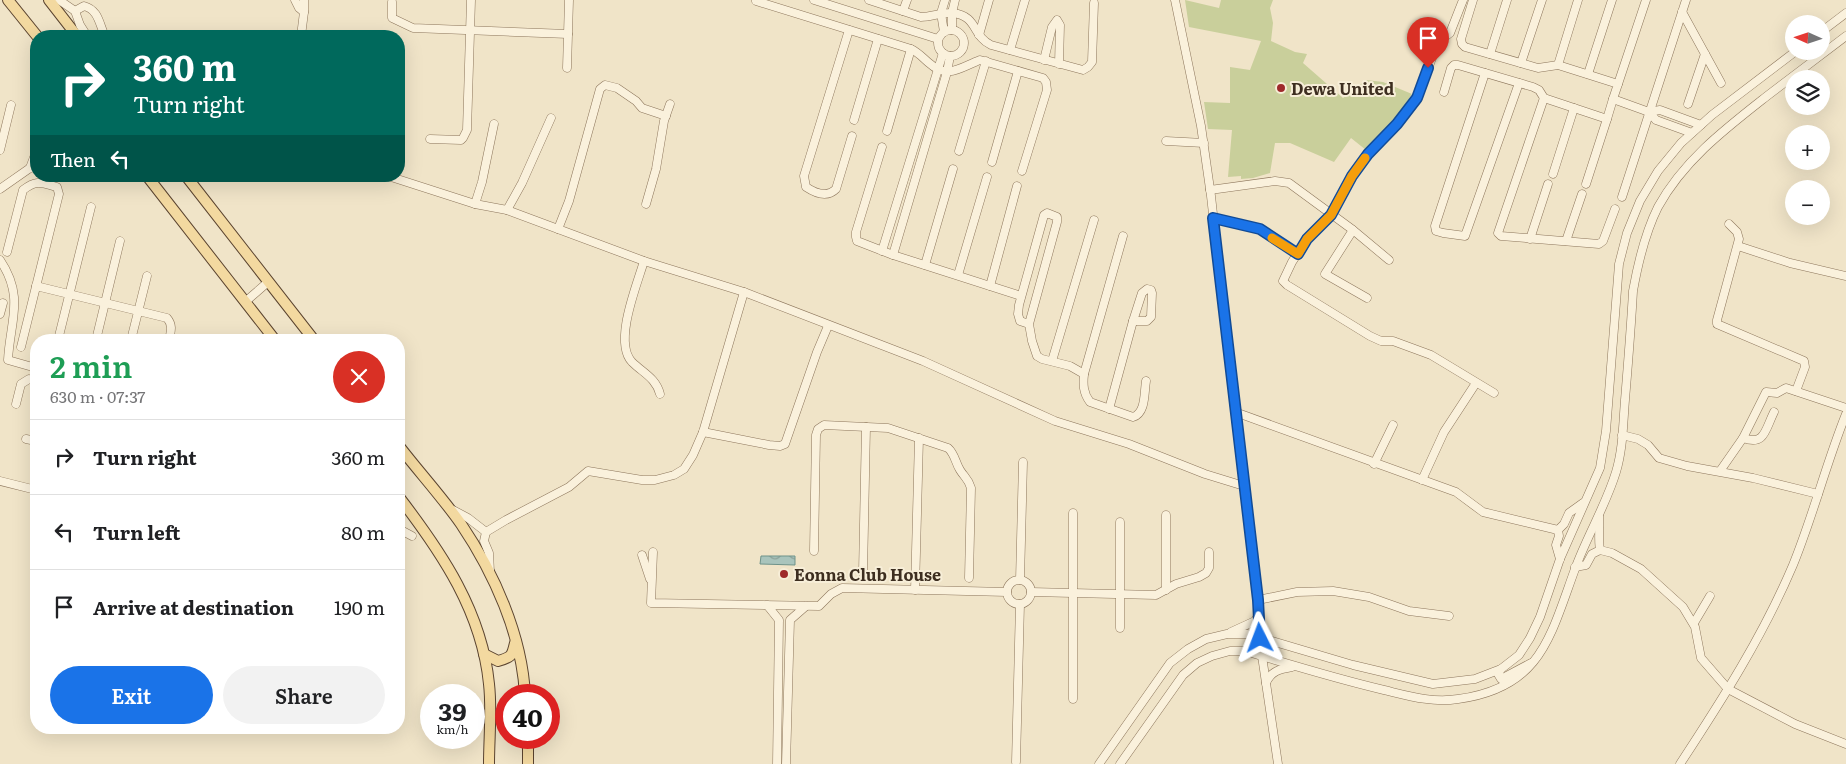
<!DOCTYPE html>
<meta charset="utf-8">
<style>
body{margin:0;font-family:Literata,serif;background:#f2f2f2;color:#202124;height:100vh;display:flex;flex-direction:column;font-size:19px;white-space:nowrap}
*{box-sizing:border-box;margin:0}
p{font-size:16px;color:#757577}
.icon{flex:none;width:28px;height:28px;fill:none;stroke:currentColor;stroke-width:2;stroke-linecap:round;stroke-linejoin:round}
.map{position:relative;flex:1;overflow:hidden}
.panel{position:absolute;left:30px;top:334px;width:375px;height:400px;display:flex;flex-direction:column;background:#fff;border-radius:20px;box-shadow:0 5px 20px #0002}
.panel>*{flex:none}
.guide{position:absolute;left:30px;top:30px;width:375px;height:152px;border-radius:20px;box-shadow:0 5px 20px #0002;background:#00695c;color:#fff;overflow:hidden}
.needle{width:32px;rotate:273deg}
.tools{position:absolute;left:1785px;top:15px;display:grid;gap:10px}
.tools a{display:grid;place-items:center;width:45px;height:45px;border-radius:50%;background:#fff;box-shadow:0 5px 20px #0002;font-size:25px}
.speed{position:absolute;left:420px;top:684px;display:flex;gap:10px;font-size:25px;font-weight:700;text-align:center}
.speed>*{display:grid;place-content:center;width:65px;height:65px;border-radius:50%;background:#fff;box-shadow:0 5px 20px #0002;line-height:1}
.speed small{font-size:12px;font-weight:400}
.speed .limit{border:8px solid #d22;background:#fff;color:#111}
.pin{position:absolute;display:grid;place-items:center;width:42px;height:42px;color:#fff;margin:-51px -21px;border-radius:50% 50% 50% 0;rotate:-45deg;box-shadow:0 0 5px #0007}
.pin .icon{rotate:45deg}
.me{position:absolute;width:55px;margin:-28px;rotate:357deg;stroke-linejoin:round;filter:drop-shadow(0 0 4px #0008)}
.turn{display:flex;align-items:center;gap:18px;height:105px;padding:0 20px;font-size:22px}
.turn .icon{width:65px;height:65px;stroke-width:2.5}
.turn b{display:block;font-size:35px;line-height:42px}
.then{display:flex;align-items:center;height:48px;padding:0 20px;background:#0003;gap:10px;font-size:19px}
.round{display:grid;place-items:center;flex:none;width:52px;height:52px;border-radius:26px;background:#f2f2f2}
.head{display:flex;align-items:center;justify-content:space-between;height:85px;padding:0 20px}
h1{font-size:30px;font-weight:600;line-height:38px;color:#1e9e55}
.action{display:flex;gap:10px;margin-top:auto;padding:10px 20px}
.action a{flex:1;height:58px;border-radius:30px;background:#1a73e8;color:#fff;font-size:20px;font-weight:600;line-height:58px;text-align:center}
.action a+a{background:#f2f2f2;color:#202124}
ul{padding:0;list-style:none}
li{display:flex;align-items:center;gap:15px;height:75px;padding:0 20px;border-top:1px solid #e0e0e0}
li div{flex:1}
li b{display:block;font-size:19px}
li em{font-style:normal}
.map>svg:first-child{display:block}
</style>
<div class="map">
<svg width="1846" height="764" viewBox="0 0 1846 764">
<defs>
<pattern id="water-waves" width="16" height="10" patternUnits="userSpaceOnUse" patternTransform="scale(1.25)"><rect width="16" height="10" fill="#a9c4bc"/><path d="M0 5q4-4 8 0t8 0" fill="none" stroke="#8ba098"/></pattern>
</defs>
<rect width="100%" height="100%" fill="#f0e4c8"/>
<polygon fill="#c9cf9b" points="1185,0 1219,8 1221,0 1273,0 1270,8 1273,23 1271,41 1295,52 1307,54 1303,63 1343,98 1366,80 1383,82 1412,94 1392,124 1366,150 1351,138 1334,162 1290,143 1275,143 1270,173 1253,178 1241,179 1241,176 1228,177 1232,130 1208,129 1204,102 1230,103 1230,67 1250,70 1261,41 1189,27"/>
<polygon fill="url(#water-waves)" stroke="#6f938a" points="761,556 795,556 795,565 760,564"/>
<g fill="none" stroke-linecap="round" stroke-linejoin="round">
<defs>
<g id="minor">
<polyline points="59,0 75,11 80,25 87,36"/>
<polyline points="295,0 299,8 304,12"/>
<polyline points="814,0 938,39"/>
<path d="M869,0L921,17C932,17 942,12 953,13C978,16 972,36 991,45L1083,70L1088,67L1092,62L1094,3"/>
<polyline points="1175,0 1201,126 1211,196 1235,412 1258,600 1262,656 1278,764"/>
<polyline points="1463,0 1450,33 1438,42 1417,98 1397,124 1368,155 1352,176 1331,215 1307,239 1292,262 1283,281 1287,285 1370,336 1381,341 1393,341 1431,355 1494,393"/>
<polyline points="1473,0 1461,39 1462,44 1465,47 1538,68 1558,65 1618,84 1613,99"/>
<path d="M756,1L911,49C919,53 922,57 929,63C948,80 961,67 980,60L1043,78L1046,82L1047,90L1022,171"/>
<polyline points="392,2 392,18 413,28 568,34"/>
<path d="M75,11L84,6C99,10 99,24 105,36"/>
<polyline points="903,11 907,0"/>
<polyline points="1682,12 1721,83"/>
<path d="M849,30L804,176L806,187C815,193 827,198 836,189L852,136"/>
<polyline points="952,30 952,13 955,0"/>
<circle cx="951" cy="43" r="13"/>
<polyline points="944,32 941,13 945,0"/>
<polyline points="1821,32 1846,13"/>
<polyline points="979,35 989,0"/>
<polyline points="301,36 304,12 304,0"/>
<polyline points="1010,50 1025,0"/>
<polyline points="1490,54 1507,0"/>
<polyline points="1044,60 1052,27 1057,20 1060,25 1059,64"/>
<polyline points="1521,63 1542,0"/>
<polyline points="1558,65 1578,0"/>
<polyline points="567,68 569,0"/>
<polyline points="1485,73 1435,226 1436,231 1443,233 1465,236 1519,83"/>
<polyline points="1588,74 1612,0"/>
<polyline points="1618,84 1646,0"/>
<polyline points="1444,92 1451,68 1454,65 1458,65 1533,87 1539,90 1544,98 1607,119 1613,99 1649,112 1660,110 1701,125"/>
<polyline points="1544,98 1498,233 1501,236 1599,244 1603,241 1615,209"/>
<polyline points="1688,104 1705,54"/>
<polyline points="1649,112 1656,120 1692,133"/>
<polyline points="854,120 878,39"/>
<polyline points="887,131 911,49"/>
<polyline points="430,139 461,140 463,138 467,130 471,0"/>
<polyline points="1166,141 1204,143"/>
<polyline points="882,147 856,232 856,237 857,241 893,255 1021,296"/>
<polyline points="0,150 11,105"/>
<polyline points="959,151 986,61"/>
<polyline points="992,162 1018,71"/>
<polyline points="30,168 36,152"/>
<polyline points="1553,174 1574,108"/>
<polyline points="388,176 475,204 507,210 644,261 744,292 923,361 1055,421 1129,444 1205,474 1244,486"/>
<polyline points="1586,184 1607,119"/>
<polyline points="0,189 30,168 36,167"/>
<polyline points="1210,190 1275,181 1289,183 1353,230 1389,260"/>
<polyline points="1622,197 1686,0"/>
<polyline points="475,204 482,182 494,124"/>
<polyline points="646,204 656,169 664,121 670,104"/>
<polyline points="507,210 522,183 551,118"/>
<polyline points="1213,218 1260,229 1298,254"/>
<polyline points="1729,224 1737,232 1739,239 1717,320 1717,324 1804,361 1805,367 1796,391"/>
<polyline points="558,229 569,201 600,89 605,85 617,88 636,101 642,108 666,116"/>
<polyline points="1353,230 1325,274 1367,298"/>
<polyline points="1530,239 1548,184"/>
<polyline points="1566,241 1582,194"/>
<polyline points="1738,246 1790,263 1846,276"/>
<polyline points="882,251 943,53"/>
<path d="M7,252L23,190C37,179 42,183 57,187L59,194L21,347"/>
<polyline points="893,255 947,72 950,56"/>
<path d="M0,260C25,297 10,321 8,360L36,368"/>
<path d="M644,261C637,285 613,342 632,362C643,373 656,378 660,394"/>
<polyline points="925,265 953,169"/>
<polyline points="958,275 987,177"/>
<path d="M36,286L167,318C173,325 171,331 169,340"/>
<polyline points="990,286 1017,186"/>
<polygon points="1147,289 1151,290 1152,293 1151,317 1147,321 1133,321 1142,293"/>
<polyline points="245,302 268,282"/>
<polyline points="0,314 3,303"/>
<path d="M1029,324L1020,321L1018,314L1019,305L1044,215L1047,213L1057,217V222L1029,324L1032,341L1037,356L1042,359L1070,366L1084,374C1083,384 1083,393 1090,402L1133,417C1146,413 1144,393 1146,381"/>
<polyline points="58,340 91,207"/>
<polyline points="96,340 120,241"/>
<polyline points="131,340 147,276"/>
<polyline points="1052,361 1094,220"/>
<polyline points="1084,374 1123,236"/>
<polyline points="16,404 21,384 29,379 36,381"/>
<polyline points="1109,409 1133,321"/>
<polyline points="1235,412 1456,492 1483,512 1558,530"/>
<polyline points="703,432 769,445 780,446 785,444 817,352 828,326"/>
<polyline points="1622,435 1638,439 1648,445 1659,458 1687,466 1753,478 1818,494"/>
<polyline points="1743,438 1766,392 1777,393 1786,388 1846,408"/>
<polyline points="26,439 36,441"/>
<polyline points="1374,464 1393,425"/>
<path d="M1720,471L1743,438C1765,446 1765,430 1774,412"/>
<polyline points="1422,480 1444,432 1476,383"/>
<polyline points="0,481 36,490"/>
<polyline points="453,510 468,518 486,532 484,541 489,553 490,572"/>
<polyline points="1166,515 1166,590"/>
<polyline points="399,529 412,536"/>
<polyline points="486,532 506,520 569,487 588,471 642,480 655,480 674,475 684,469 693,455 703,432 744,292"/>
<polyline points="1600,550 1612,553 1641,569 1683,607 1695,627 1701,658 1728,689 1795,724 1846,744"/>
<path d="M814,551L816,435L818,429L824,425L888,428L948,448C955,454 955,462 960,470C965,478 968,478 971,488L969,578"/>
<polyline points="653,552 651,603 819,606 831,594 842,588 1007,592"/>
<polyline points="642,555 650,579"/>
<polyline points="1560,559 1556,545 1559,536 1558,530 1564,524 1569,513 1583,503"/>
<path d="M1575,567L1586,565L1592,554L1600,550C1598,539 1600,528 1599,516"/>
<polyline points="863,573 866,427"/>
<polyline points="1020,580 1023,462"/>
<circle cx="1019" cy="592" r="12"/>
<polyline points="915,590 919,438"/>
<polyline points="1031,592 1156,595 1176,584 1199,577 1206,573 1209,568 1209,552"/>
<polyline points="1258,600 1297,592 1333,591 1369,597 1409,611 1449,616"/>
<polyline points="767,605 779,620 777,764"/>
<polyline points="1694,623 1710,596"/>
<polyline points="1120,628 1120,522"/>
<polyline points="1231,632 1255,621 1259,614"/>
<polyline points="1501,669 1498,674 1501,679 1531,663"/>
<path d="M1266,683C1271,671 1280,669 1292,667"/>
<polyline points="1073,699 1073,513"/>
<polyline points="1016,762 1020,604"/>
<polyline points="786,764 790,620 806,606"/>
<polyline points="1099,764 1170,663 1188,649 1206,639 1227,634 1248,634 1353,665 1433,684 1475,679 1501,669 1519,655 1530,638 1540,617 1560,559 1600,468 1606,431 1619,264 1627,233 1640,201 1658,171 1681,143 1712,115 1796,51"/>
<path d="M1120,764L1183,675L1197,663L1212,656L1230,651H1245C1291,665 1337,679 1384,690C1409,696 1432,703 1458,699C1541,688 1550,637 1575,569C1587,536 1606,505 1616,472C1623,449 1623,424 1625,400C1628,364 1631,328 1633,291C1638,263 1645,233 1658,207C1684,160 1725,129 1767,96C1793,76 1820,56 1846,36"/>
<path d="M1680,764C1722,700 1763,636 1793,565C1813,516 1826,464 1846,414"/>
</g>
<g id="major">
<polyline points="8,0 37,36"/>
<polyline points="49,0 77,36"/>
<polyline points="147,176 275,340"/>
<polyline points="186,176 314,340"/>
<path d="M399,446C419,472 442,497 461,524C494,573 522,635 525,695"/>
<path d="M399,497C442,553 482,612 489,684C492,710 489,738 489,764"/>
<path d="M484,654L498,661C512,657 512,656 515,643"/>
<polyline points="528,738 528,764"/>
</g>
</defs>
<use href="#minor" stroke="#8d765c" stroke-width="9"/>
<use href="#major" stroke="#5b4430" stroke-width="12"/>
<use href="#minor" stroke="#faf1dc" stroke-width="8"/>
<use href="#major" stroke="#f3d9a0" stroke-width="10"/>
</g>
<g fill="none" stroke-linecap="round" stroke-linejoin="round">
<defs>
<polyline id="route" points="1260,638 1258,600 1213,218 1260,229 1298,254 1307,239 1331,215 1352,176 1368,154 1397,124 1417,98 1428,68"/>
</defs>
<use href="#route" stroke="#114b97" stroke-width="12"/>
<use href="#route" stroke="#1a73e8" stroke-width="9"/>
<polyline stroke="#f59e0b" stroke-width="9" points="1272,238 1298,254 1307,239 1331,215 1352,176 1365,158"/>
</g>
<g fill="#9e2a2b" stroke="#f7eed8" stroke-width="2">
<circle cx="1281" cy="88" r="5"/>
<circle cx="784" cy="574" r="5"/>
</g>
<g text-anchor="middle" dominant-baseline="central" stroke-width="4" stroke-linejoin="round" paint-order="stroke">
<g font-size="16" font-weight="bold" fill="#3d2e20" stroke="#f7eed8" text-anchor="start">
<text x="1291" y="88">Dewa United</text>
<text x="794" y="574">Eonna Club House</text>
</g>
</g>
</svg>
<div class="tools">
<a><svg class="needle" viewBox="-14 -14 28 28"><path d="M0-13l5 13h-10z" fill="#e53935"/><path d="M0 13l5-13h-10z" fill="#757577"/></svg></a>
<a><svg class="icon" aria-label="layers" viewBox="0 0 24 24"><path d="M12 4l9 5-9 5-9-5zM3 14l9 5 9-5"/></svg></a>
<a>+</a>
<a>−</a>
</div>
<div class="speed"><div>39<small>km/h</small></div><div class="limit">40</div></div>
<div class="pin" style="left:1428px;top:68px;background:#d93025"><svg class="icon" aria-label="arrive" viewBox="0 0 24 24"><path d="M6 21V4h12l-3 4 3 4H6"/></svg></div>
<svg class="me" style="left:1260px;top:638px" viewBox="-20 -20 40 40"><path d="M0-17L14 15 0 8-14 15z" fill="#1a73e8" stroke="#fff" stroke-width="4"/></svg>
<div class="guide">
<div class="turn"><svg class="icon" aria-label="right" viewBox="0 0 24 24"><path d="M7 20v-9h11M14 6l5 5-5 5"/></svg><div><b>360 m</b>Turn right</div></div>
<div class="then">Then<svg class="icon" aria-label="left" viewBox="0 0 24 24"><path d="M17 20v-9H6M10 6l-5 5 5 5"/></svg></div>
</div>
<section class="panel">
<div class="head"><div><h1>2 min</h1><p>630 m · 07:37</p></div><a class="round" style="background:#d93025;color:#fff"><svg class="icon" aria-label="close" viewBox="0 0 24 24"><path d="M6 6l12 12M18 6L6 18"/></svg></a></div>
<ul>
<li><svg class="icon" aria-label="right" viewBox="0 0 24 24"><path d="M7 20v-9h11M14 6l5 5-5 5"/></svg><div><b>Turn right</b></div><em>360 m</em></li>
<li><svg class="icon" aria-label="left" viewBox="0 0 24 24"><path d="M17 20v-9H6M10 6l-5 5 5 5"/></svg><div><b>Turn left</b></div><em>80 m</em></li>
<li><svg class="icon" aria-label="arrive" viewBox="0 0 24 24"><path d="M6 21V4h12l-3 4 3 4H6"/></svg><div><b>Arrive at destination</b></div><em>190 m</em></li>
</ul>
<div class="action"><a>Exit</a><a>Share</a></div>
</section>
</div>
